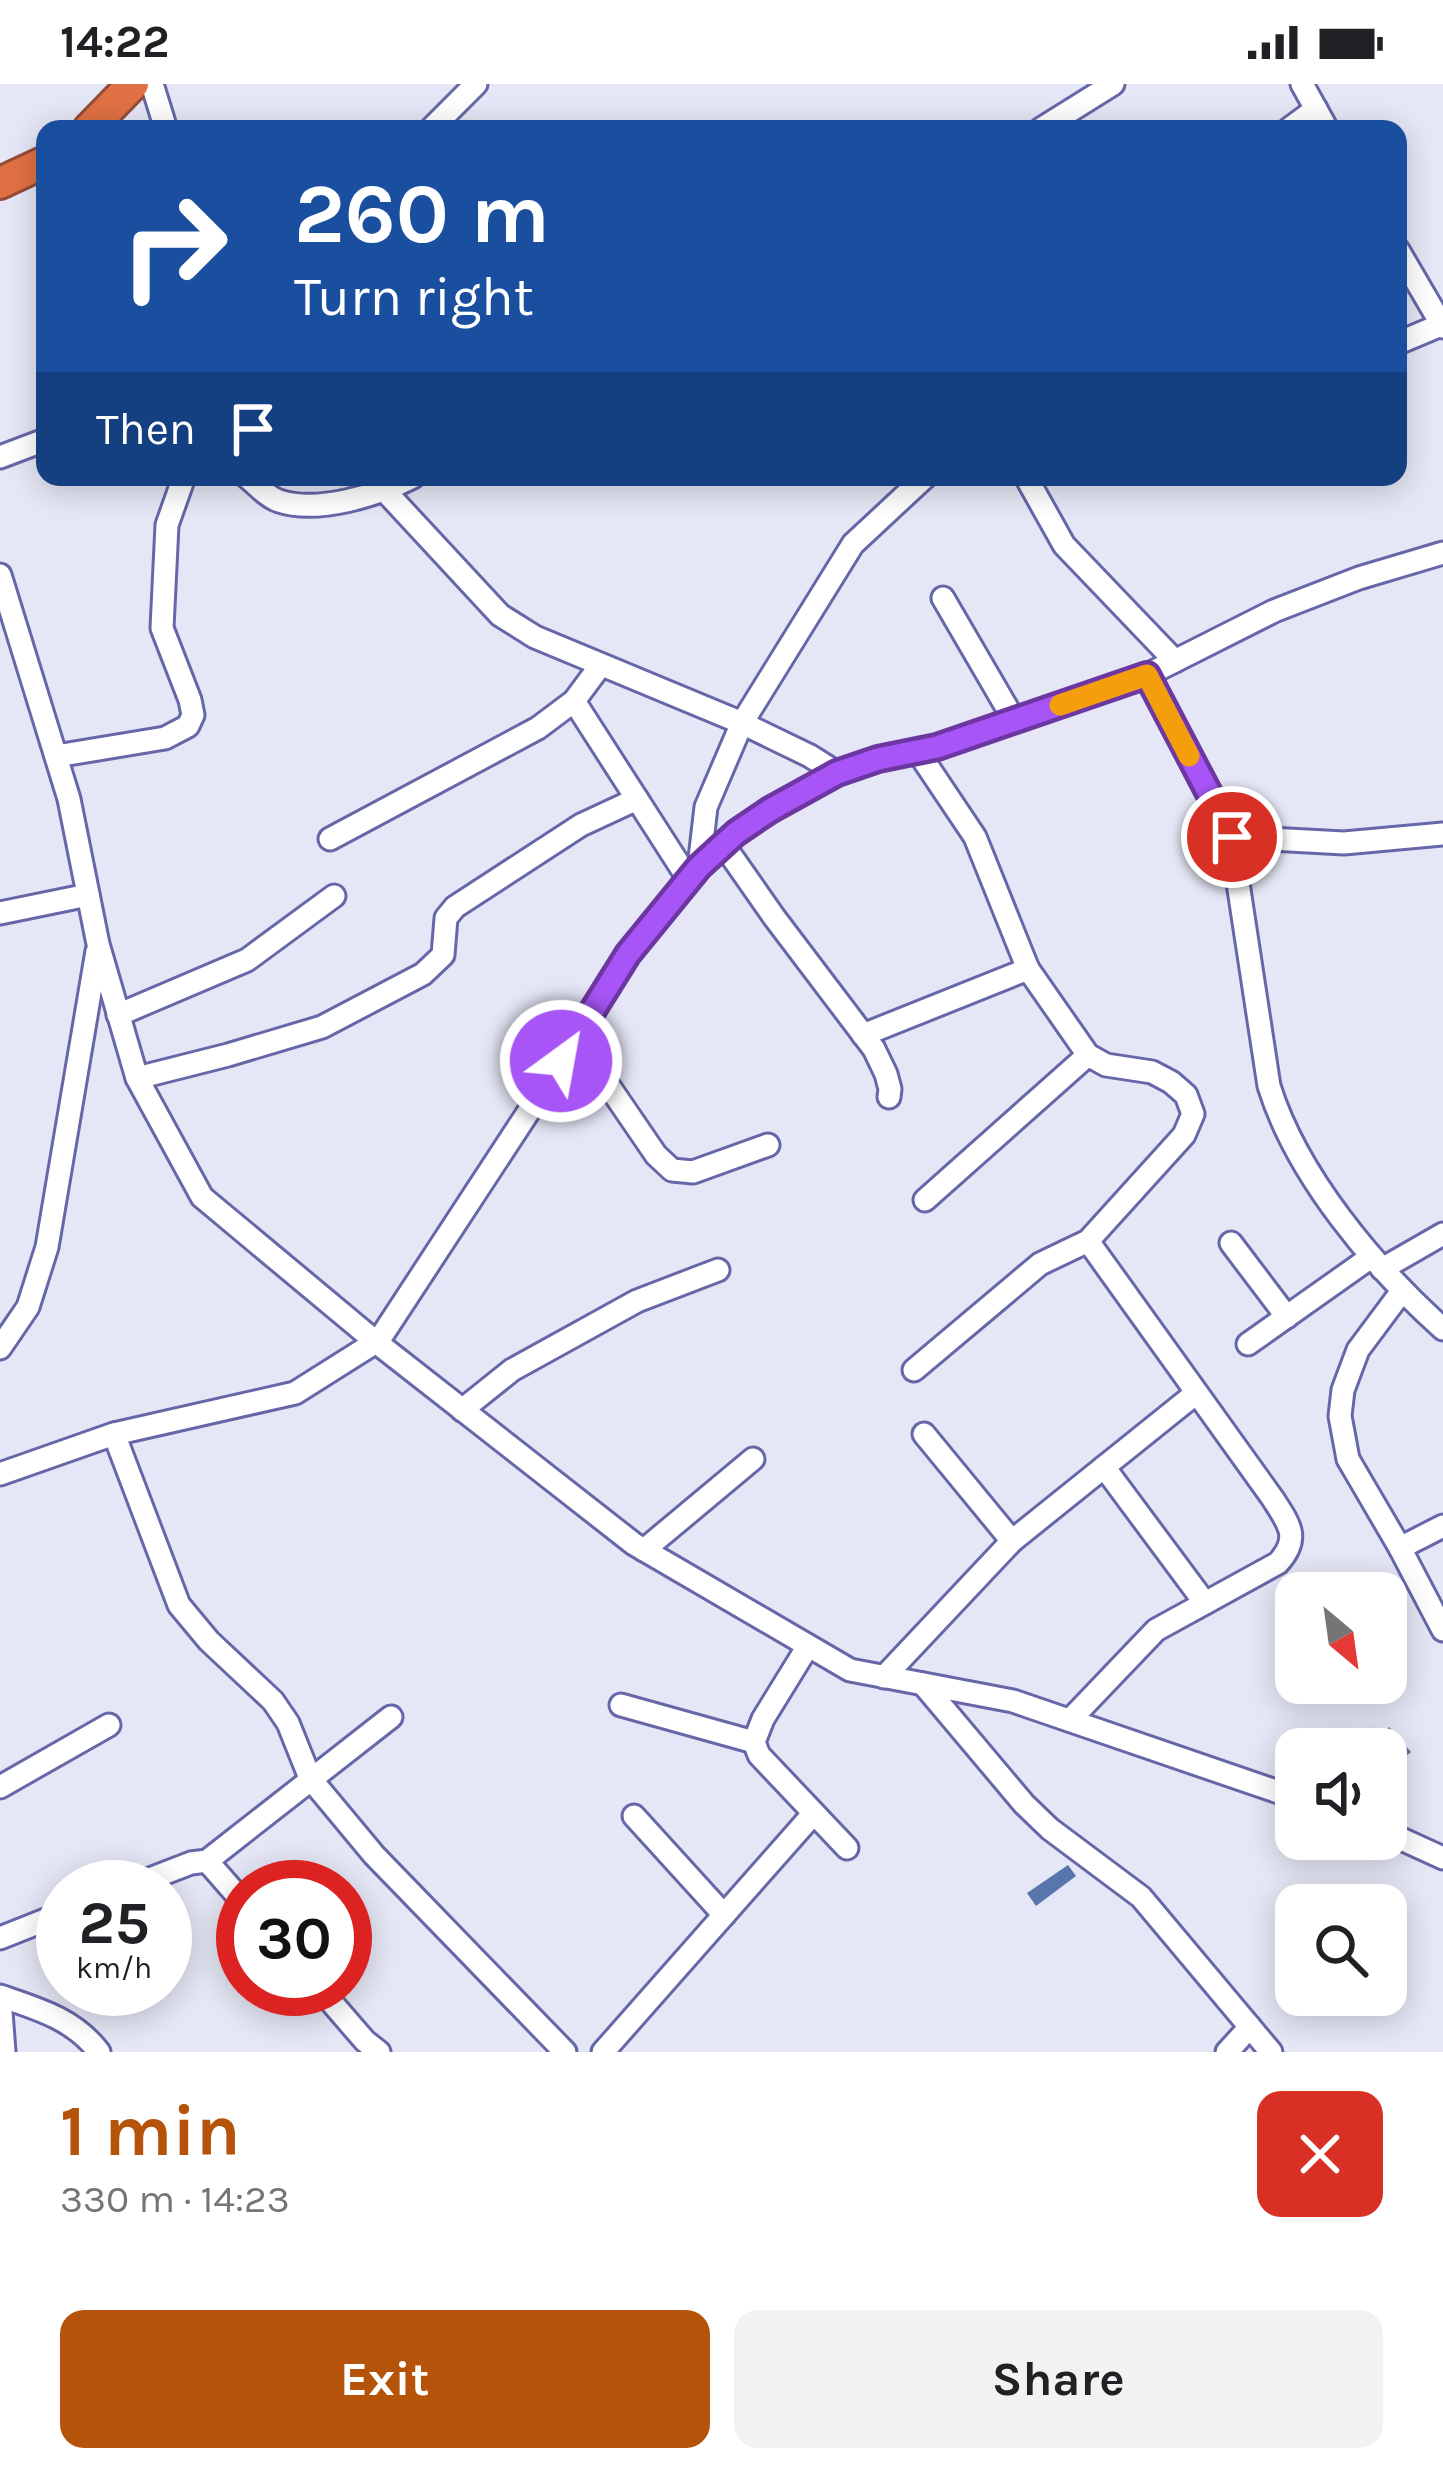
<!DOCTYPE html>
<meta charset="utf-8">
<style>
body{margin:0;font-family:Karla,sans-serif;background:#f2f2f2;color:#202124;height:100vh;display:flex;flex-direction:column;font-size:45px;white-space:nowrap}
*{box-sizing:border-box;margin:0}
p{font-size:39px;color:#757577}
.icon{flex:none;width:66px;height:66px;fill:none;stroke:currentColor;stroke-width:2;stroke-linecap:round;stroke-linejoin:round}
.map{position:relative;height:1968px;overflow:hidden}
.drawer{display:flex;flex-direction:column;background:#fff;flex:1}
.drawer>*{flex:none}
.banner{position:absolute;left:36px;top:36px;width:1371px;height:366px;border-radius:24px;box-shadow:0 6px 30px #0003;background:#1a4fa0;color:#fff;overflow:hidden}
.needle{width:78px;rotate:151deg}
.fabs{position:absolute;left:1275px;top:1488px;display:grid;gap:24px}
.fabs a{display:grid;place-items:center;width:132px;height:132px;border-radius:24px;background:#fff;box-shadow:0 6px 30px #0003;font-size:60px}
.speed{position:absolute;left:36px;top:1776px;display:flex;gap:24px;font-size:60px;font-weight:700;text-align:center}
.speed>*{display:grid;place-content:center;width:156px;height:156px;border-radius:50%;background:#fff;box-shadow:0 6px 30px #0003;line-height:1}
.speed small{font-size:30px;font-weight:400}
.speed .limit{border:18px solid #d22;background:#fff;color:#111}
.pin{position:absolute;display:grid;place-items:center;width:102px;height:102px;color:#fff;margin:-51px;border:6px solid #fff;border-radius:50%;box-shadow:0 3px 12px #0007}
.me{position:absolute;width:132px;margin:-66px;rotate:32deg;stroke-linejoin:round;filter:drop-shadow(0 0 9px #0008)}
.turn{display:flex;align-items:center;gap:42px;height:252px;padding:0 60px;font-size:54px}
.turn .icon{width:156px;height:156px;stroke-width:2.5}
.turn b{display:block;font-size:84px;line-height:102px}
.then{display:flex;align-items:center;height:114px;padding:0 60px;background:#0003;gap:24px;font-size:45px}
.round{display:grid;place-items:center;flex:none;width:126px;height:126px;border-radius:24px;background:#f2f2f2}
.overview{display:flex;align-items:center;justify-content:space-between;height:204px;padding:0 60px}
h1{font-size:72px;font-weight:700;line-height:90px;color:#b45309}
.cta{display:flex;gap:24px;margin-top:auto;padding:24px 60px}
.cta a{flex:1;height:138px;border-radius:24px;background:#b45309;color:#fff;font-size:48px;font-weight:700;line-height:138px;text-align:center}
.cta a+a{background:#f2f2f2;color:#202124}
.status{display:flex;justify-content:space-between;align-items:center;height:84px;padding:0 60px;background:#fff;direction:ltr}
.status svg{height:33px;fill:currentColor}
.map>svg:first-child{display:block}
</style>
<div class="status"><b>14:22</b><svg viewBox="0 0 49 12"><path d="M0 12V9h3v3zM5 12V6h3v6zM10 12V3h3v9zM15 12V0h3v12zM26 1h20v11H26zM47 4h2v5h-2z"/></svg></div>
<div class="map">
<svg width="1443" height="1968" viewBox="0 0 1443 1968">
<rect width="100%" height="100%" fill="#e5e7f6"/>
<g fill="#5976ac">
<polygon points="1389,1643 1411,1668 1386,1690 1386,1665 1364,1665"/>
<polygon points="1068,1781 1076,1792 1036,1822 1027,1809"/>
</g>
<g fill="none" stroke-linecap="round" stroke-linejoin="round">
<defs>
<g id="minor">
<polyline points="152,0 166,45"/>
<polyline points="1302,0 1327,45"/>
<polyline points="431,45 476,0"/>
<polyline points="1041,45 1113,0"/>
<polyline points="1289,45 1316,25"/>
<polyline points="1398,166 1443,243"/>
<polyline points="1398,259 1443,240"/>
<polyline points="0,373 45,356"/>
<path d="M247,393C257,401 267,413 279,417C318,430 378,411 413,393"/>
<polyline points="1026,393 1064,461 1175,577"/>
<polyline points="385,407 500,531 535,553 742,639 810,672 837,689"/>
<polyline points="0,491 69,715 98,860 137,994 202,1113 376,1258 634,1460 850,1586 1013,1617 1296,1714"/>
<polyline points="943,514 1014,636"/>
<path d="M1147,591L1231,753L1269,1002C1297,1092 1374,1183 1443,1245"/>
<polyline points="574,617 689,796"/>
<polyline points="56,672 165,654 188,642 193,631 190,616 162,544 167,441 184,393"/>
<polyline points="1231,753 1344,759 1443,750"/>
<polyline points="330,755 538,644 574,617 600,582"/>
<polyline points="723,760 774,833 874,965 886,990 890,1005 889,1013"/>
<polyline points="699,783 706,723 742,639 853,460 925,393"/>
<polyline points="0,829 88,811"/>
<polyline points="118,931 247,876 334,812"/>
<polyline points="863,951 1028,885"/>
<polyline points="576,954 656,1071 672,1086 693,1088 768,1061"/>
<polyline points="137,994 228,971 322,943 423,890 443,871 446,834 455,823 581,741 637,715"/>
<polyline points="925,1116 1088,971"/>
<polyline points="1231,1159 1287,1233"/>
<polyline points="1382,1185 1443,1150"/>
<polyline points="1402,1207 1358,1266 1343,1306 1340,1332 1348,1375 1400,1464 1443,1546"/>
<polyline points="1248,1260 1371,1173"/>
<polyline points="0,1264 28,1223 47,1163 97,867"/>
<polyline points="914,1286 1040,1180 1088,1157 1184,1051 1193,1030 1186,1011 1171,998 1152,988 1106,981 1088,971 1028,885 975,753 918,668"/>
<polyline points="462,1326 512,1286 637,1217 718,1186"/>
<polyline points="114,1350 179,1521 209,1557 273,1617 288,1639 310,1694 374,1771 565,1968"/>
<polyline points="924,1350 1012,1457"/>
<polyline points="1104,1383 1205,1519"/>
<polyline points="0,1390 114,1350 295,1309 379,1256 546,1001 628,870 699,783 723,760 770,726 837,689 877,675 937,663 1147,591 1274,527 1359,494 1443,469"/>
<polyline points="1400,1464 1443,1442"/>
<polyline points="644,1466 753,1375"/>
<polyline points="808,1562 763,1635 754,1658 759,1671 847,1764"/>
<polyline points="884,1593 1012,1457 1195,1310"/>
<polyline points="923,1600 1024,1720 1050,1745 1141,1813 1271,1968"/>
<polyline points="621,1621 754,1658"/>
<path d="M1070,1636L1156,1546L1278,1479C1301,1454 1289,1440 1273,1415L1088,1157"/>
<polyline points="0,1703 109,1641"/>
<polyline points="634,1732 724,1831"/>
<polyline points="1386,1748 1443,1774"/>
<polyline points="207,1777 243,1818"/>
<polyline points="129,1803 191,1779 207,1777 391,1633"/>
<polyline points="0,1854 63,1829"/>
<polyline points="320,1905 365,1957 379,1968"/>
<path d="M0,1912C38,1925 74,1935 99,1968"/>
<polyline points="0,1914 4,1968"/>
<polyline points="603,1968 814,1729"/>
<polyline points="1227,1968 1250,1943"/>
</g>
<g id="highway">
<polyline points="89,45 133,0"/>
<polyline points="0,99 45,78"/>
</g>
</defs>
<use href="#minor" stroke="#6667a8" stroke-width="27"/>
<use href="#highway" stroke="#954c37" stroke-width="36"/>
<use href="#minor" stroke="#fff" stroke-width="21"/>
<use href="#highway" stroke="#e07144" stroke-width="30"/>
</g>
<g fill="none" stroke-linecap="round" stroke-linejoin="round">
<defs>
<polyline id="route" points="561,977 628,870 699,783 736,749 770,726 837,689 878,675 937,663 1147,591 1232,753"/>
</defs>
<use href="#route" stroke="#6d37a1" stroke-width="30"/>
<use href="#route" stroke="#a855f7" stroke-width="21"/>
<polyline stroke="#f59e0b" stroke-width="21" points="1060,621 1147,591 1189,672"/>
</g>
</svg>
<div class="fabs">
<a><svg class="needle" viewBox="-14 -14 28 28"><path d="M0-13l5 13h-10z" fill="#e53935"/><path d="M0 13l5-13h-10z" fill="#757577"/></svg></a>
<a><svg class="icon" aria-label="sound" viewBox="0 0 24 24"><path d="M4 9h4l5-4v14l-5-4H4zM17 9q2 3 0 6"/></svg></a>
<a><svg class="icon" aria-label="search" viewBox="0 0 24 24"><circle cx="10" cy="10" r="6"/><path d="M15 15l6 6"/></svg></a>
</div>
<div class="speed"><div>25<small>km/h</small></div><div class="limit">30</div></div>
<div class="pin" style="left:1232px;top:753px;background:#d93025"><svg class="icon" aria-label="arrive" viewBox="0 0 24 24"><path d="M6 21V4h12l-3 4 3 4H6"/></svg></div>
<svg class="me" style="left:561px;top:977px" viewBox="-20 -20 40 40"><circle r="17" fill="#a855f7" stroke="#fff" stroke-width="3"/><path d="M0-11L8 9 0 5-8 9z" fill="#fff"/></svg>
<div class="banner">
<div class="turn"><svg class="icon" aria-label="right" viewBox="0 0 24 24"><path d="M7 20v-9h11M14 6l5 5-5 5"/></svg><div><b>260 m</b>Turn right</div></div>
<div class="then">Then<svg class="icon" aria-label="arrive" viewBox="0 0 24 24"><path d="M6 21V4h12l-3 4 3 4H6"/></svg></div>
</div>
</div>
<section class="drawer">
<div class="overview"><div><h1>1 min</h1><p>330 m · 14:23</p></div><a class="round" style="background:#d93025;color:#fff"><svg class="icon" aria-label="close" viewBox="0 0 24 24"><path d="M6 6l12 12M18 6L6 18"/></svg></a></div>
<div class="cta"><a>Exit</a><a>Share</a></div>
</section>
